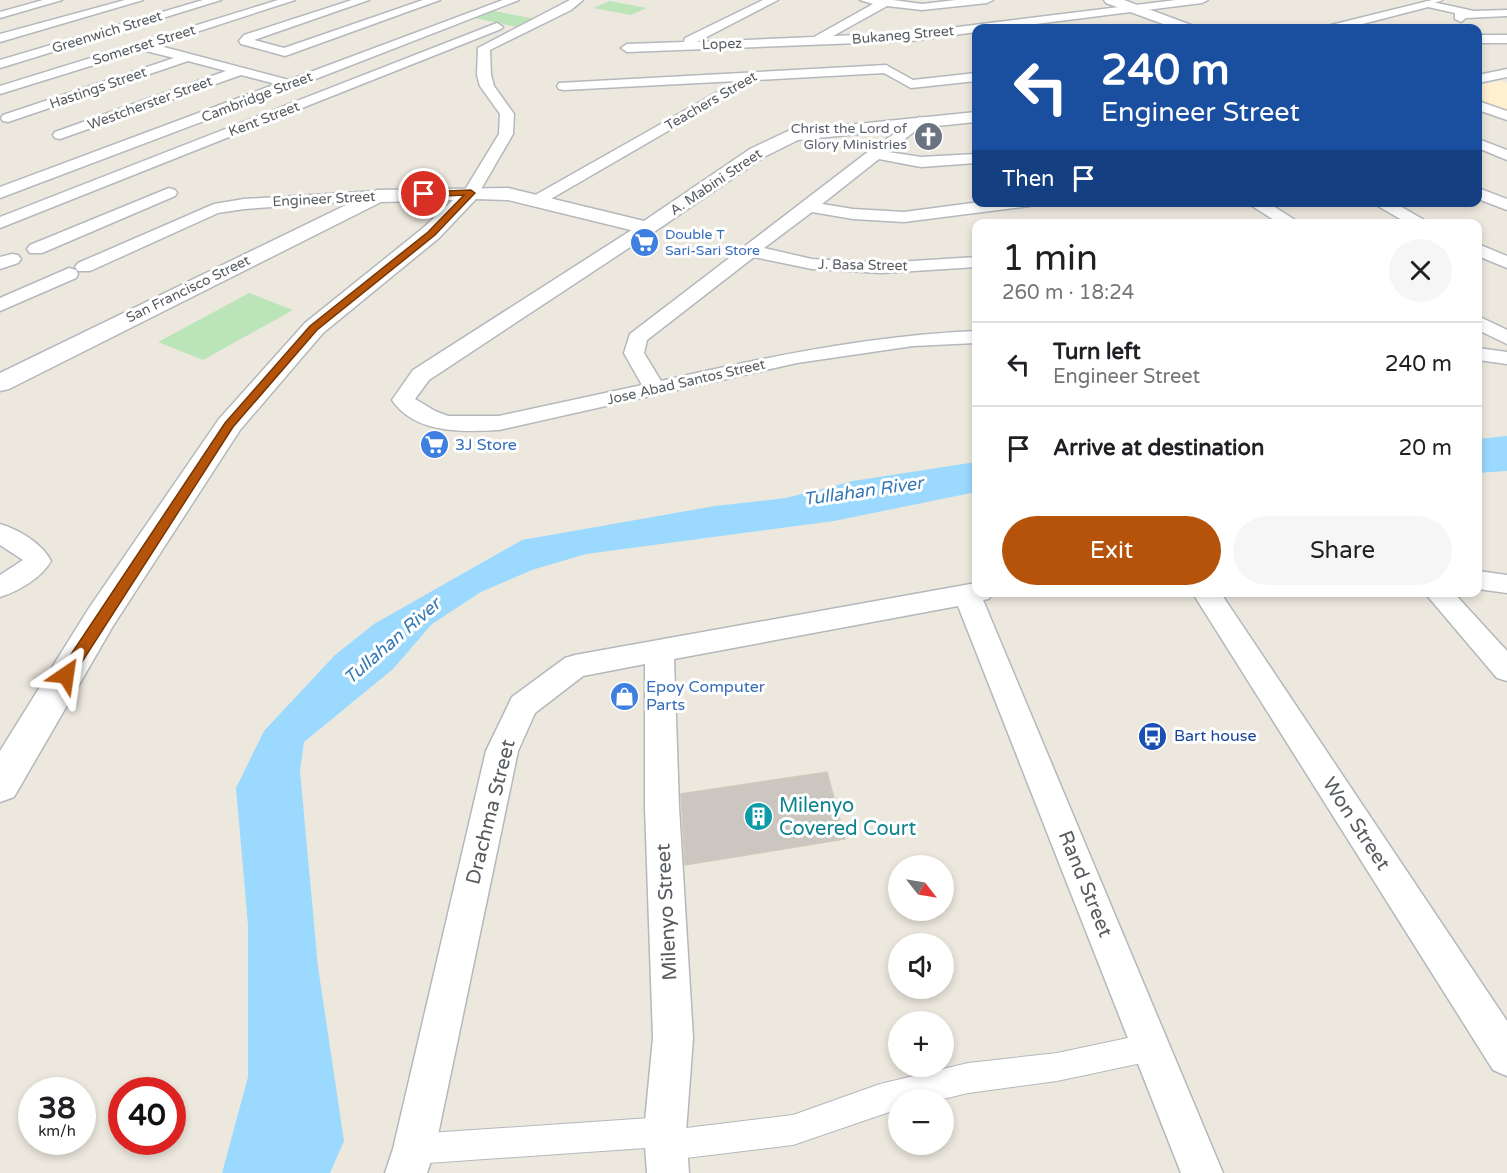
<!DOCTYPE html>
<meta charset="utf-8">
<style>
body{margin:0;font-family:"Varela Round",sans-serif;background:#f6f6f6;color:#202124;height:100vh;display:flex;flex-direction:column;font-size:22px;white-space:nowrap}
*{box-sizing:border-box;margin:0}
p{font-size:20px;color:#757577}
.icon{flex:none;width:33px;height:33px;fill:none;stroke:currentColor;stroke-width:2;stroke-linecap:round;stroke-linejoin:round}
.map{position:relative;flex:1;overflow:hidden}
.sheet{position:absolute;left:972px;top:219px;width:510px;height:378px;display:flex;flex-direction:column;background:#fff;border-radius:12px;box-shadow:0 3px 9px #0003}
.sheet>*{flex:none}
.guide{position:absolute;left:972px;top:24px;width:510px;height:183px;border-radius:12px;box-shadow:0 3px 9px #0003;background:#1a4fa0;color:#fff;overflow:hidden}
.needle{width:39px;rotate:121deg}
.buttons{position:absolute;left:888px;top:855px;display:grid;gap:12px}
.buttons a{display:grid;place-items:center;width:66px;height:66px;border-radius:50%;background:#fff;box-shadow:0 3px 9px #0003;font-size:30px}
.speed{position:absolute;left:18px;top:1077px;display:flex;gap:12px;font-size:30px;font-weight:700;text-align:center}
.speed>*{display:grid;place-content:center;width:78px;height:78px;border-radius:50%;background:#fff;box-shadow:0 3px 9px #0003;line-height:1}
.speed small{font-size:15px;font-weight:400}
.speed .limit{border:9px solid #d22;background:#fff;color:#111}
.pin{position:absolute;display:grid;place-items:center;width:51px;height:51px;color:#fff;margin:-26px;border:3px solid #fff;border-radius:50%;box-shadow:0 2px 6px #0007}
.me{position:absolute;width:66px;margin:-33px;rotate:32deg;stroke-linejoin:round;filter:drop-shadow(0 0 4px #0008)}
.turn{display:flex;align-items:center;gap:21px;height:126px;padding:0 30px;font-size:27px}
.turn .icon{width:78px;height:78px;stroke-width:2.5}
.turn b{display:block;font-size:42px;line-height:51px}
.then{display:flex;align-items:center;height:57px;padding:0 30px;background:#0003;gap:12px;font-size:22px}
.round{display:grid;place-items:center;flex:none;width:63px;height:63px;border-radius:32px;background:#f6f6f6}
.overview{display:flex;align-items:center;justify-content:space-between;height:102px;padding:0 30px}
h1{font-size:36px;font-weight:600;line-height:45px}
.cta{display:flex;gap:12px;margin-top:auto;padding:12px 30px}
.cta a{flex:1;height:69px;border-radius:36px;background:#b45309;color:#fff;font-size:24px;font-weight:600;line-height:69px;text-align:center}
.cta a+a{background:#f6f6f6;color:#202124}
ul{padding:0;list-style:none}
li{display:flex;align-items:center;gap:18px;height:84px;padding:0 30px;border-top:2px solid #e0e0e0}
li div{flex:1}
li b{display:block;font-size:22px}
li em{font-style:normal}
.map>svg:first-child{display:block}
</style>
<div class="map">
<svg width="1507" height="1173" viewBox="0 0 1507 1173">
<rect width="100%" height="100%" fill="#ece8de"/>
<polygon fill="#fff1d0" points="1501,81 1507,83 1507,113 1478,102 1478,85"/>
<g fill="#bbe5b9">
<polygon points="610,1 647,8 631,15 593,8"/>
<polygon points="494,11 536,19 517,27 475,18"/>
<polygon points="249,293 293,310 203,360 158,342"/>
</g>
<g fill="#9bd9ff">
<polygon points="1507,436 1507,471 1478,473 1478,439"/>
<polygon points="976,462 976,492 834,521 586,554 532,570 481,592 432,624 393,669 304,742 300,771 318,967 344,1141 330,1173 222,1173 248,1077 248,925 236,788 264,731 335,655 374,624 522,540 715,506 786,498 853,481"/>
</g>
<polygon fill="#cbc6bf" stroke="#d0c9bc" stroke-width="1.5" points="827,772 845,839 685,865 681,794"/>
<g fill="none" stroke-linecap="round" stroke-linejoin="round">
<defs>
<g id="pedestrian">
<polygon points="1432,0 1443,0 1425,6 1425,2"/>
<polygon points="1151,1033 1161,1037 1165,1047 1161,1057 1151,1061 1057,1081 968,1093 939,1100 898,1100 898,1109 793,1145 686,1158 677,1157 660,1147 414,1164 403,1160 399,1149 403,1138 414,1134 665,1117 686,1128 793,1115 880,1084 968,1063 1057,1053"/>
</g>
<g id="minor">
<polygon points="43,0 62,0 0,18 0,12"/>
<polygon points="125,0 143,0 0,42 0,34"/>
<polygon points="203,0 221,0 0,68 0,60"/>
<polygon points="278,0 295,0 156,45 289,80 503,0 519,0 300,85 299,88 291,88 0,198 0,187 276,84 241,75 60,139 55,138 53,135 55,132 226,71 188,61 8,122 3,121 1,118 3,115 174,58 142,50 0,94 0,86"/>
<polygon points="352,0 369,0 254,40 284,48 423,0 440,0 285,56 241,44 239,41 244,35"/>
<polygon points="570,0 583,0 571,10 490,50 491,75 494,86 514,114 513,134 477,196 465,196 463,193 499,134 500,114 480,86 477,75 478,48"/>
<polygon points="763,0 778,0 697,42 814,37 873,4 860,0 893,0 922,4 956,0 993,0 987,3 922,10 887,6 833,36 910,33 1176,0 1208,0 1202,3 1005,28 976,28 976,32 910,41 627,52 621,48 627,44 684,42 685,38"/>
<polygon points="1428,1 1474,11 1507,10 1507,16 1466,18 1461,22 1455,19 1455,13 1428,7 1347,28 1329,28 1331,25"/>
<polygon points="497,23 503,27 501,29 0,228 0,217"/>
<rect x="1478" y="35" width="29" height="8"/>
<polygon points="886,65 913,80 976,73 976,81 911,88 884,73 756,80 542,204 530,204 528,201 530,198 737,81 564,90 559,89 557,86 559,83"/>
<polygon points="1507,69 1507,77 1478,83 1478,75"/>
<polygon points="1478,101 1507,111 1507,120 1478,110"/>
<path d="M919,117L924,118L926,121L924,124L888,152L921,157L976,154V163L921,167L879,159L822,204L853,209L904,212L980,202H1032L1030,206L904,222L853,219L812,212L764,248L812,259L882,263L976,257V267L882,273L812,269L754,257L647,340L644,353L661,381C767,357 867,336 976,331V343L913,346L797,363L499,430C463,432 415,434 392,400L413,370L641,224H653L656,228L653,232L429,380L415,399L435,411L448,416H499L642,385L624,353L630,334L869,151Z"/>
<polygon points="1478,139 1507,150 1507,160 1478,148"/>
<polygon points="169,188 175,190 177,193 175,196 42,253 30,253 27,249 30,245"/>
<polygon points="1478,188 1507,199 1507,210 1478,199"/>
<polygon points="377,191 383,193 385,196 383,199 244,209 218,213 90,271 78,271 75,267 78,263 214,204 244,199"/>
<polygon points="1246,202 1267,202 1301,224 1280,224"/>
<polygon points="1371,202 1393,202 1431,224 1409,224"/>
<polygon points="1478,244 1507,256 1507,268 1478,256"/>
<polygon points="12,254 18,255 21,259 18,263 0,269 0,257"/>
<polygon points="69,268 76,270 78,274 76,278 0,311 0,298"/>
<polygon points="1478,316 1507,330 1507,344 1478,330"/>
<polygon points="1478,348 1507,352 1507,364 1478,360"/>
<path d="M0,524C19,530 42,543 51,561C41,578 19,591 0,597V575L23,560L0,545Z"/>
<polygon points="1478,571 1507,575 1507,593 1478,589"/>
<polygon points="976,583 976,592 992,592 989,599 983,600 1223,1173 1181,1173 958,606 674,659 679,807 693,1038 686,1132 689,1173 647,1173 644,1132 653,1038 645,807 645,664 583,676 535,713 518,751 435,1149 427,1173 385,1173 393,1149 486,751 512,697 565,658 575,655"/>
<polygon points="1192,592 1220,592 1507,1021 1507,1076 1493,1070"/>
<polygon points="1424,592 1453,592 1507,651 1507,681 1497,678"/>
</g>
<g id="tertiary">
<polygon points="1104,0 1124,0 1191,25 1193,28 1174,28 1106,3"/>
<polygon points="976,112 976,122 798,140 764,157 654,232 647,234 508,200 476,199 439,238 323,333 240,430 113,626 14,797 0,802 0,751 89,608 219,419 305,323 423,228 453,200 381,202 9,389 0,391 0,373 377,190 508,188 644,221 750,149 788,131"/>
</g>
</defs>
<use href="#pedestrian" stroke="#b4b8bc" stroke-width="2"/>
<use href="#minor" stroke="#b4b8bc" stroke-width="3"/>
<use href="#tertiary" stroke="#b4b8bc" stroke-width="3"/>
<use href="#pedestrian" fill="#fff" fill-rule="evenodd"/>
<use href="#minor" fill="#fff" fill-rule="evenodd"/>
<use href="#tertiary" fill="#fff" fill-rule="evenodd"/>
</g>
<polygon fill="#b45309" stroke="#753606" stroke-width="1.5" points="471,190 475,193 474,194 435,235 317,330 233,427 71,679 60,679 58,675 60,671 225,423 310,326 428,232 464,195 424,197 420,194 421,192"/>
<defs>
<symbol id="church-disc" viewBox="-11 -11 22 22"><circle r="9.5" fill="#6b7280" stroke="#fff"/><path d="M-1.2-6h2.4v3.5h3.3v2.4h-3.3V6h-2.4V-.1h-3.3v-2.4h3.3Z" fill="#fff"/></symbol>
<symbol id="supermarket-disc" viewBox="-11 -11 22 22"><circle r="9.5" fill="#3f7fe0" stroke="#fff"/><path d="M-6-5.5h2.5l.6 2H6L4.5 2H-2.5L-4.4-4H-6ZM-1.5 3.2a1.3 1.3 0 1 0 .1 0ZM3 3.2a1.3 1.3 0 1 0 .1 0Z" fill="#fff"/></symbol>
<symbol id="shop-disc" viewBox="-11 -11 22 22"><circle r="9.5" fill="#3f7fe0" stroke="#fff"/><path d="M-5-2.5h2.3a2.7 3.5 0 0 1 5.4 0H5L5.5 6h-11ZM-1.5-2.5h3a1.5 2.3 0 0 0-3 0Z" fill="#fff"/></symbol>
<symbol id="bus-disc" viewBox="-11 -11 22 22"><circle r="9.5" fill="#1a4fb4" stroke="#fff"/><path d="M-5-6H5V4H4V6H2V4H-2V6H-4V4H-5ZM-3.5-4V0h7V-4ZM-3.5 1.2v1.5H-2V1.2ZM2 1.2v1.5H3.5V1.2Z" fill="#fff"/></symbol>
<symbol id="building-disc" viewBox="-11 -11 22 22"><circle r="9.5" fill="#0f9aa8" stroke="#fff"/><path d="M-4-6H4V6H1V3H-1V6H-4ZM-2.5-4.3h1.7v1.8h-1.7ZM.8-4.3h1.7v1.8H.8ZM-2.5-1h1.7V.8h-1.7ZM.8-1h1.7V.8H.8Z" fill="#fff"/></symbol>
</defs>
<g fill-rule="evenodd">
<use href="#church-disc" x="912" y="120" width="33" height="33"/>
<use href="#supermarket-disc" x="628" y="226" width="33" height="33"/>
<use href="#supermarket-disc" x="418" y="428" width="33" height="33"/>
<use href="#shop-disc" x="608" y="680" width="33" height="33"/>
<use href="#bus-disc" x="1136" y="720" width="33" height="33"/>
<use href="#building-disc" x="742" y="800" width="33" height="33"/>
</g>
<g text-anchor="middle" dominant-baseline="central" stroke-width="6" stroke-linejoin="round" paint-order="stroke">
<g font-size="14" fill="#575c60" stroke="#fff">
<text transform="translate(107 32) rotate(-17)">Greenwich Street</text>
<text transform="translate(903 35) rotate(-5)">Bukaneg Street</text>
<text transform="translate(722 44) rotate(-2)">Lopez</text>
<text transform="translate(144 45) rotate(-17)">Somerset Street</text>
<text transform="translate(98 88) rotate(-19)">Hastings Street</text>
<text transform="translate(257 97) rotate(-21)">Cambridge Street</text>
<text transform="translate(711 101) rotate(-30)">Teachers Street</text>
<text transform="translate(150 103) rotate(-20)">Westcherster Street</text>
<text transform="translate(264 119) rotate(-21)">Kent Street</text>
<text transform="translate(716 182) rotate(-34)">A. Mabini Street</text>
<text transform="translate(324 199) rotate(-3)">Engineer Street</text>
<text transform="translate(863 265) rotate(1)">J. Basa Street</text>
<text transform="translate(188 289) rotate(-26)">San Francisco Street</text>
<text transform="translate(686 382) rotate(-13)">Jose Abad Santos Street</text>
</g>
<g font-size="14" fill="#5b616d" stroke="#fff" text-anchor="end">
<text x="907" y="128">Christ the Lord of<tspan x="907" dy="16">Glory Ministries</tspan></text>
</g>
<g font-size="14" fill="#366cbe" stroke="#fff" text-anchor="start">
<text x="665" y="234">Double T<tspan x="665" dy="16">Sari-Sari Store</tspan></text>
</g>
<g font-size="16" fill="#366cbe" stroke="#fff" text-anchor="start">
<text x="455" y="445">3J Store</text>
<text x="646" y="687">Epoy Computer<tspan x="646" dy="18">Parts</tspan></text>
</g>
<g font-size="16" fill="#164399" stroke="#fff" text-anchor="start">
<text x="1174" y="736">Bart house</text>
</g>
<g font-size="18" font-style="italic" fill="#357ab4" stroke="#fff">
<text transform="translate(863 491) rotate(-8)">Tullahan River</text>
<text transform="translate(392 641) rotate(-41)">Tullahan River</text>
</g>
<g font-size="20" fill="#0d838f" stroke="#fff" text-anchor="start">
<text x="779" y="806">Milenyo<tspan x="779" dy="23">Covered Court</tspan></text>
</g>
<g font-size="20" fill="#575c60" stroke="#fff">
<text transform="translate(491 812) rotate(-76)">Drachma Street</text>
<text transform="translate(1356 824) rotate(57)">Won Street</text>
<text transform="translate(1085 884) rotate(68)">Rand Street</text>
<text transform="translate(667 912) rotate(-93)">Milenyo Street</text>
</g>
</g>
</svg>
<div class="buttons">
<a><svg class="needle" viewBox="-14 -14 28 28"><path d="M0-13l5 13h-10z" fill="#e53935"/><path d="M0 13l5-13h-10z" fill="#757577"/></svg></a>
<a><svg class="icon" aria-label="sound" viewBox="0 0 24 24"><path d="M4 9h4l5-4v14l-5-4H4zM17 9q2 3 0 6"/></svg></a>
<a>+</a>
<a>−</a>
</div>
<div class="speed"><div>38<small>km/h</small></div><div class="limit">40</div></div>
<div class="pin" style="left:424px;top:194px;background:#d93025"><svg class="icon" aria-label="arrive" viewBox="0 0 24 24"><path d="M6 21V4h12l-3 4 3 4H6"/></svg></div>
<svg class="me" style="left:66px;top:675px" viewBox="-20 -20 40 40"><path d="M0-17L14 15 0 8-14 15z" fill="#b45309" stroke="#fff" stroke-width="4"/></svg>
<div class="guide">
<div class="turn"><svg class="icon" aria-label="left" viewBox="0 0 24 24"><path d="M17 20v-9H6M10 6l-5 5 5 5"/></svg><div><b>240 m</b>Engineer Street</div></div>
<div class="then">Then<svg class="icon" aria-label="arrive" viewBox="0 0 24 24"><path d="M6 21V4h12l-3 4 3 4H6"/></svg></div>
</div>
<section class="sheet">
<div class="overview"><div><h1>1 min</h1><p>260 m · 18:24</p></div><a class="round"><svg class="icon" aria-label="close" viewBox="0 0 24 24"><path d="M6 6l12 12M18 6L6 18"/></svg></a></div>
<ul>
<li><svg class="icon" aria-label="left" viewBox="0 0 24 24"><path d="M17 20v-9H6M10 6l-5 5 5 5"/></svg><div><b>Turn left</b><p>Engineer Street</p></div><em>240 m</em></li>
<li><svg class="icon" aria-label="arrive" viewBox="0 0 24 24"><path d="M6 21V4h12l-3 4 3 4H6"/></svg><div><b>Arrive at destination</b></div><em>20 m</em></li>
</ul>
<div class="cta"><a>Exit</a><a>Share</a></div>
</section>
</div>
